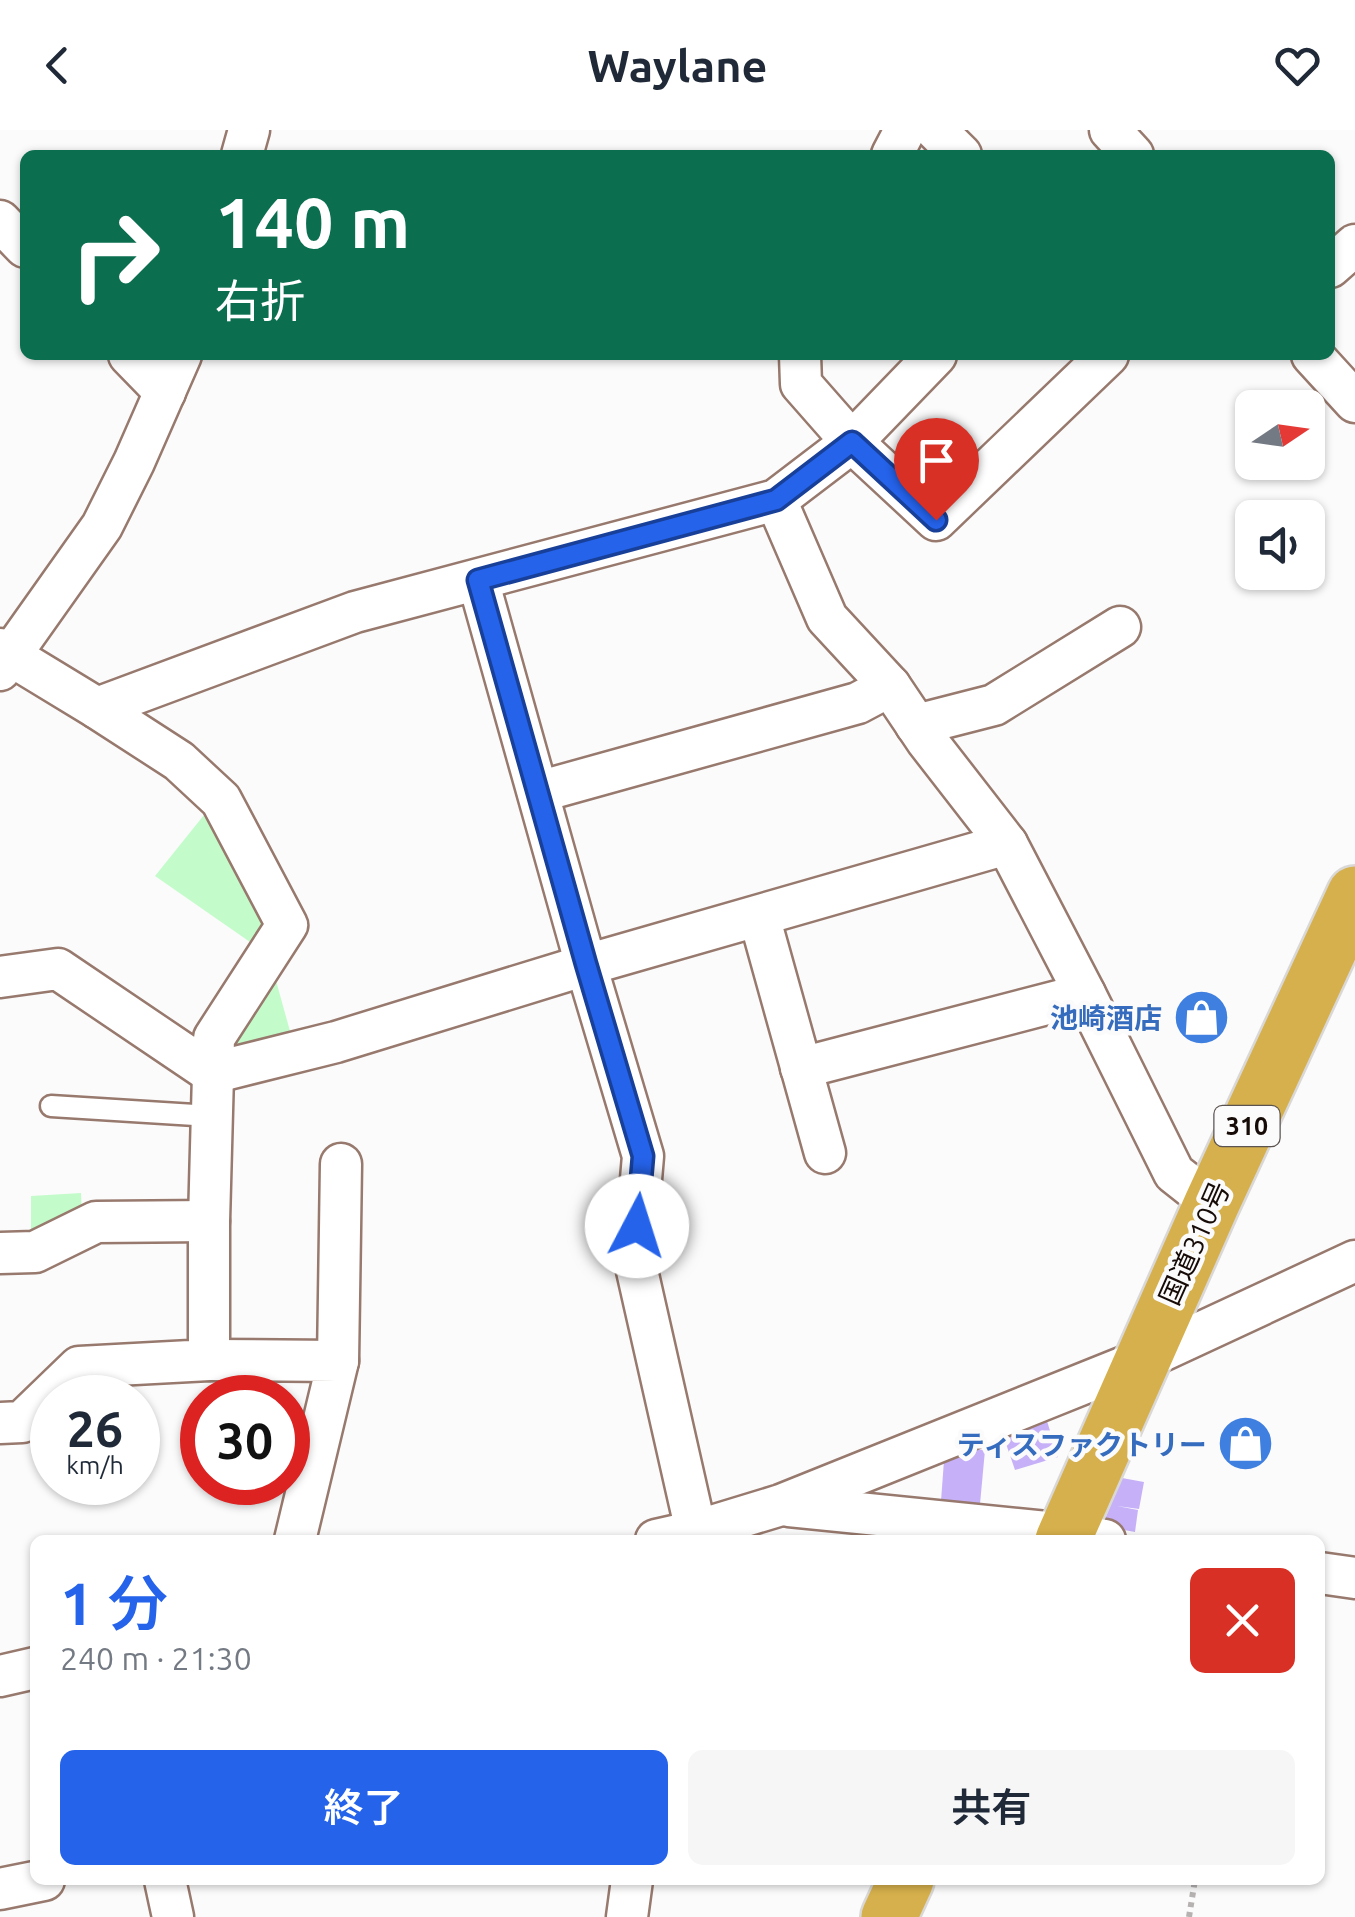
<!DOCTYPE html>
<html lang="ja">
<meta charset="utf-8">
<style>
body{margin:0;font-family:Ubuntu,"Noto Sans JP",sans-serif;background:#f6f6f7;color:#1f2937;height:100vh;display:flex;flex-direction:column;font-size:38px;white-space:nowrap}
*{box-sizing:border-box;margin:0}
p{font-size:32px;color:#747a83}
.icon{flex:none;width:55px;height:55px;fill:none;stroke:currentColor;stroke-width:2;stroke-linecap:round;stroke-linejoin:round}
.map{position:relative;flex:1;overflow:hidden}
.details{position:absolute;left:30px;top:1405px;width:1295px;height:350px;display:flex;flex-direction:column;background:#fff;border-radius:15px;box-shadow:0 2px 8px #0004}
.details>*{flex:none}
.banner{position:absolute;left:20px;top:20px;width:1315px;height:210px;border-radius:15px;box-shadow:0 2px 8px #0004;background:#0b6e4f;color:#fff;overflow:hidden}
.needle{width:65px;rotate:77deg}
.tools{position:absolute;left:1235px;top:260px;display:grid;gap:20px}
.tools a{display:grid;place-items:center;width:90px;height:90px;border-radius:15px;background:#fff;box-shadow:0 2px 8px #0004;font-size:50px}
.speed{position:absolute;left:30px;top:1245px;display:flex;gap:20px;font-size:50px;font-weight:700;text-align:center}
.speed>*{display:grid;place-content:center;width:130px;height:130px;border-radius:50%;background:#fff;box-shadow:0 2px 8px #0004;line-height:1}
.speed small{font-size:25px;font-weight:400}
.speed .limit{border:15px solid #d22;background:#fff;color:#111}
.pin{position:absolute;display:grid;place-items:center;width:85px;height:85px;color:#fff;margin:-102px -42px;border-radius:50% 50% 50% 0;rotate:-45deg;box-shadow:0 0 10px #0007}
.pin .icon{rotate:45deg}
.me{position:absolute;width:110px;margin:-55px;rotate:5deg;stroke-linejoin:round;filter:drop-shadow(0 0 8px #0008)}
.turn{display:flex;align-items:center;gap:35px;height:210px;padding:0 30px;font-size:45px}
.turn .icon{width:130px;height:130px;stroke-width:2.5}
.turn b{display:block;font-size:70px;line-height:85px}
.round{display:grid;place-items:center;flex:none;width:105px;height:105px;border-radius:15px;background:#f6f6f7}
.summary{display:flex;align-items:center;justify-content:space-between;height:170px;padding:0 30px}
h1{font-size:60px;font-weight:600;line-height:75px;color:#2563eb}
.button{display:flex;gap:20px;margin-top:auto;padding:20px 30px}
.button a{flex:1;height:115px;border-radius:15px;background:#2563eb;color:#fff;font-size:40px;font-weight:600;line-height:115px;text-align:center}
.button a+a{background:#f6f6f7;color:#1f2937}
header{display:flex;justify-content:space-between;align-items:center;height:130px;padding:0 30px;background:#fff;font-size:45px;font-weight:600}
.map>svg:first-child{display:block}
</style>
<header><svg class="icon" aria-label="back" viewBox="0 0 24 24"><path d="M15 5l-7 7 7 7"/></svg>Waylane<svg class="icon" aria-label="heart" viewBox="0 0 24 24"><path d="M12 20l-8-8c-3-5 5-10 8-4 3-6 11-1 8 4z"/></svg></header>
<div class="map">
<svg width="1355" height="1787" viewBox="0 0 1355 1787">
<rect width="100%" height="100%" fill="#fbfbfb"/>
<g fill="#c3fcca">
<polygon points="208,680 267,786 250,812 155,746"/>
<polygon points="275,847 293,912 236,926 230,909"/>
<polygon points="81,1063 82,1088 31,1101 31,1066"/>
</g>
<g fill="#c6b0f7">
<polygon points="1047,1291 1058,1327 1015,1340 1003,1305"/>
<polygon points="945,1317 985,1320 980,1374 941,1371"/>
<polygon points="1122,1348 1144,1352 1139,1379 1117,1376 1138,1380 1135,1402 1102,1396"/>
</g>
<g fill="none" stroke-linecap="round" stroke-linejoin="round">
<defs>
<polyline id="service" points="51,976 211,986"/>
<g id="minor">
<polyline points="936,0 961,25"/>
<polyline points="1110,0 1133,25"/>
<polyline points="242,25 249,0"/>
<polyline points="892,25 905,0"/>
<polyline points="0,91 25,117"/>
<polyline points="1330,137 1355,115"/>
<polyline points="129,225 165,262"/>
<polyline points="800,225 801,254 852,312 936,390 1108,225"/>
<polyline points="1312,225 1355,272"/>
<polyline points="776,370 827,488 890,556 927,611 1007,714 1085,864 1174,1043 1212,1073"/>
<polyline points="478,450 586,835 643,1026 637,1096 636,1136 696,1401"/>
<polyline points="0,519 97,578 355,482 776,370 852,312 936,225"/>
<polyline points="0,540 102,396 134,332 181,225"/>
<polyline points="916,595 994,575 1120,497"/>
<polyline points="538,662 858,573 890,556"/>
<polyline points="759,786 825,1023"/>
<polyline points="0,847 58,839 212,943 336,912 586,835 1007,714"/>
<polyline points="801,938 1085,864"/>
<polyline points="0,1123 35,1122 96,1092 209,1091"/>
<polyline points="209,1230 338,1231 295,1410"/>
<polyline points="338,1231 341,1034"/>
<polyline points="0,1293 22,1292 79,1237 209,1230 209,1091 214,908 287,795 221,670 179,631 97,578"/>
<polyline points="789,1376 1066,1404 1105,1410"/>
<polyline points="656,1410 696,1401 781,1375 1142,1230 1355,1131"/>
<polyline points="1320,1443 1355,1448"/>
<polyline points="0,1546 35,1538"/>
<polyline points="165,1750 173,1787"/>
<polyline points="0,1759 44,1750"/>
<polyline points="627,1787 632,1750"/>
</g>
<g id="trunk">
<polyline points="1063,1410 1212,1073 1355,764"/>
<polyline points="889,1787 906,1750"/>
</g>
</defs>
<use href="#service" stroke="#98796d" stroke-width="25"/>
<use href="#minor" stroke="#98796d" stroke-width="45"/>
<use href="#trunk" stroke="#dad8d7" stroke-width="60"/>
<polyline stroke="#b6b2b1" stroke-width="6" stroke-dasharray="5 5" stroke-linecap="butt" points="1189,1787 1195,1750"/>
<use href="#service" stroke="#fff" stroke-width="20"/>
<use href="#minor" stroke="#fff" stroke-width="40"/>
<use href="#trunk" stroke="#d6b04c" stroke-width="55"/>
</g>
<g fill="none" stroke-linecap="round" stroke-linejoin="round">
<defs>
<polyline id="route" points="637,1096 643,1026 586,834 478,450 776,370 852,312 936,390"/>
</defs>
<use href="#route" stroke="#184099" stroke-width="25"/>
<use href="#route" stroke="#2563eb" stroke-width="18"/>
</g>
<defs>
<symbol id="shop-disc" viewBox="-11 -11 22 22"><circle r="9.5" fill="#3f7fe0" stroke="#fbfbfb"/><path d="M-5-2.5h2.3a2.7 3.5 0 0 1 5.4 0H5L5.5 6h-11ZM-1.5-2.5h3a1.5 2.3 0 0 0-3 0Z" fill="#fff"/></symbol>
</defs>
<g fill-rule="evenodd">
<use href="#shop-disc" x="1170" y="856" width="63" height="63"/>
<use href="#shop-disc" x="1214" y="1282" width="63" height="63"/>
</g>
<g text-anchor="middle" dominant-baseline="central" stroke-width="9" stroke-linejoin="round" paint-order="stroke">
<rect fill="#fbfbfb" stroke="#5b5350" stroke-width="2.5" x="1214.5" y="976" width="65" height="40" rx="8"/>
<g font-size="25" font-weight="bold" fill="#160b07">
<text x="1247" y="996">310</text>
</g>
<g font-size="28" font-weight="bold" fill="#366cbe" stroke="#fbfbfb" text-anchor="end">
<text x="1162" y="887">池崎酒店</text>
<text x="1207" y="1314">ティスファクトリー</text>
</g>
<g font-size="28" fill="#160b07" stroke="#fbfbfb">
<text transform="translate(1194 1113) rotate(-66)">国道310号</text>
</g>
</g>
</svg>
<div class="tools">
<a><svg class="needle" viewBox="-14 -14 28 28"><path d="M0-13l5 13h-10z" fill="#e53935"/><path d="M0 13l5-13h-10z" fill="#747a83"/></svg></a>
<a><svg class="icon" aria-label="sound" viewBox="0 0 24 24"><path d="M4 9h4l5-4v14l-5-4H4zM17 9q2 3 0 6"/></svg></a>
</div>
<div class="speed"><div>26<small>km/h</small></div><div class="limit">30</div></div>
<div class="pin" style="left:936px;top:390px;background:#d93025"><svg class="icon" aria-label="arrive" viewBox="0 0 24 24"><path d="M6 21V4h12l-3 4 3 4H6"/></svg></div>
<svg class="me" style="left:637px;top:1096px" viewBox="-20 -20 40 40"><circle r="19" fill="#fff"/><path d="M0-13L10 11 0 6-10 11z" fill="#2563eb"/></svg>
<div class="banner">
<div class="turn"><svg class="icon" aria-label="right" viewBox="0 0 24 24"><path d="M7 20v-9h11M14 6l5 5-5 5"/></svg><div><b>140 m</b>右折</div></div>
</div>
<section class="details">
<div class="summary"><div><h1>1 分</h1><p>240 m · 21:30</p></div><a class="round" style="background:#d93025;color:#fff"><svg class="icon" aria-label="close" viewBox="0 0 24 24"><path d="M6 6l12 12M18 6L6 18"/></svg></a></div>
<div class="button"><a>終了</a><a>共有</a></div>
</section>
</div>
